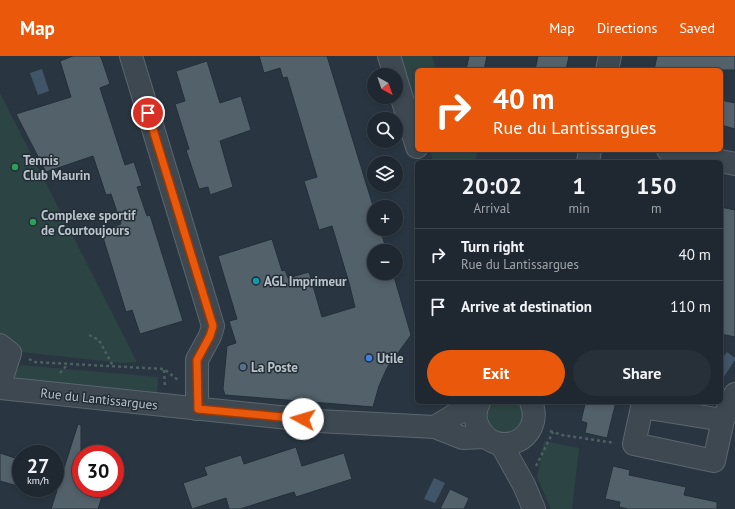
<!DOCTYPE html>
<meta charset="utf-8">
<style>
body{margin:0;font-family:"PT Sans",sans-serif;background:#273039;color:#f1f3f6;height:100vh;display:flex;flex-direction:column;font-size:15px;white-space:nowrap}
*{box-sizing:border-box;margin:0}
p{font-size:13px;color:#a1a6ab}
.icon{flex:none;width:22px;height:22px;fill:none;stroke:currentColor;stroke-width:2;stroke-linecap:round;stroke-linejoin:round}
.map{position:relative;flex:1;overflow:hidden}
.drawer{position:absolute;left:415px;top:104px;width:308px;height:244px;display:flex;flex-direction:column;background:#1f2831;border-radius:6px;box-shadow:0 2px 6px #0003,0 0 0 1px #3c444d}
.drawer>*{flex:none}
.banner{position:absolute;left:415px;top:12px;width:308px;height:84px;border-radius:6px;box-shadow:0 2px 6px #0003,0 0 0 1px #3c444d;background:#ea580c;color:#fff;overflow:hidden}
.needle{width:26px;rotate:140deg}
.fabs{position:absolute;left:367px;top:12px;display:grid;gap:8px}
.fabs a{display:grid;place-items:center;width:36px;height:36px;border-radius:50%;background:#1f2831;box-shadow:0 2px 6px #0003,0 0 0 1px #3c444d;font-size:20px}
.speed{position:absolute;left:12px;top:389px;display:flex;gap:8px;font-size:20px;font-weight:700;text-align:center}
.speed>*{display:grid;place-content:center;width:52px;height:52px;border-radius:50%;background:#1f2831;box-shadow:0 2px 6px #0003,0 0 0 1px #3c444d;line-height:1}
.speed small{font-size:10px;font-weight:400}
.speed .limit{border:6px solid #d22;background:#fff;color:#111}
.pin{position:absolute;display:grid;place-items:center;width:34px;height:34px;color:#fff;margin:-17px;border:2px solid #fff;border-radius:50%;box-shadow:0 1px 4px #0007}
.me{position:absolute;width:44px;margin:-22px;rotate:276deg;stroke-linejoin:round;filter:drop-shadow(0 0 3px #0008)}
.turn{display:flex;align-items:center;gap:14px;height:84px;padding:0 12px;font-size:18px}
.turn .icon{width:52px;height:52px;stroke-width:2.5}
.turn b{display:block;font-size:28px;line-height:34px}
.eta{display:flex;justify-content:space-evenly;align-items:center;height:68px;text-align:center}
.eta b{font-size:24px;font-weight:700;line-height:28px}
.button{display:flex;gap:8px;margin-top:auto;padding:8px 12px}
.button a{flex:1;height:46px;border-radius:24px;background:#ea580c;color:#fff;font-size:16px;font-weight:700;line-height:46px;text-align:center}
.button a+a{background:#273039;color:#f1f3f6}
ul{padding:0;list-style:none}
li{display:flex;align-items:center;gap:12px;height:52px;padding:0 12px;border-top:1px solid #3c444d}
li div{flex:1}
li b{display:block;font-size:15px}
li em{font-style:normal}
header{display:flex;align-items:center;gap:24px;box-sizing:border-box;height:56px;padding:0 20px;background:#ea580c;color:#fff}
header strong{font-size:19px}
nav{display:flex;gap:22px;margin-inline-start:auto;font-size:14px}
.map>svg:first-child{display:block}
</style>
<header>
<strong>Map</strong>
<nav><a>Map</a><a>Directions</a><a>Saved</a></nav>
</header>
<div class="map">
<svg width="735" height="453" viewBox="0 0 735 453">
<rect width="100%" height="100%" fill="#293641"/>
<g fill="#2c4443">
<polygon points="401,0 432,0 436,14 417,14 417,53"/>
<polygon points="0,37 137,306 121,307 21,296 5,311 0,311"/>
<polygon points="430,94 478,94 475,106 433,106"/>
<polygon points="21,309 158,321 157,344 17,329 12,321"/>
<path d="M491,346H518C538,370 494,391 487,363C485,357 487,351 491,346Z"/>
<polygon points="544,385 579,392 572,453 551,453 537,421"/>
</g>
<g fill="#415568">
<polygon points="42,13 49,35 38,39 30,17"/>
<polygon points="727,296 735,302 735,304 723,322 721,320 721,304"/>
<polygon points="434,422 445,427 435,447 424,443"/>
</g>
<g fill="#53616b" stroke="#242f38">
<polygon points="73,0 100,0 102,4 110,28 100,32 125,109 134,106 142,130 137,131 147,160 150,159 183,265 140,278 132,254 126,256 101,175 121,168 111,138 106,139 93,100 46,116 16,58 71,41 60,5"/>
<polygon points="259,0 327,0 374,153 374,173 380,173 387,195 374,195 374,217 393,217 411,279 387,312 379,330 373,351 225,339 223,333 227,290 236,287 229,265 237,263 218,200 272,183 282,215 285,214 288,222 309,216 322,261 355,251 349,227 332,170 319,174 304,125 317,121 287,21 283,22 280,12 264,17"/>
<polygon points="469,0 487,0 484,14 466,14"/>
<polygon points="538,0 569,0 566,14 535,14"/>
<polygon points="657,0 735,0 735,14 654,14"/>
<polygon points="207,5 220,47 241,40 251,74 220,85 233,131 210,139 208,131 199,133 186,94 189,93 175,48 185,45 176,15"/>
<polygon points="721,44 735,47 735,73 721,69"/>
<polygon points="721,151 735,154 735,281 721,278"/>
<polygon points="588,346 616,346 607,382 585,377 587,367 581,365 585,348 587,349"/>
<polygon points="78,368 81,369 81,432 105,432 98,453 51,453"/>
<polygon points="296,391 302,410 344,397 352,423 296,441 294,436 240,453 229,453 226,442 192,453 183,427 207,419 204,411 241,399 244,408"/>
<polygon points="0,397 21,404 21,431 0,425"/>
<polygon points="613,410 630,414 629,419 686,431 684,439 717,446 717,453 628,453 619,451 620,446 605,443"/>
<polygon points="450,433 469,442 464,453 440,453"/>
</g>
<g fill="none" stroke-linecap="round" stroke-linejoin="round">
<defs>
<g id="minor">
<polyline points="131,0 213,270 210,280 197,304 197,353"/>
<polyline points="389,0 395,19"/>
<polyline points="607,14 610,0"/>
<polyline points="396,23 417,91"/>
<polyline points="668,94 735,108"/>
<polyline points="588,106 590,94"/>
<polyline points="0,289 10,297 2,322 1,332"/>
<polyline points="0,332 318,365 435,371 463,382 485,381"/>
<path d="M479,346C475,354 474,362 478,370C495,406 546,383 531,346"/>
<polyline points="723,364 642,351 634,388 714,405 723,364 735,338"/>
<polyline points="435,371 476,346"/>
<polyline points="501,388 524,429 534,453"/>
</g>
</defs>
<use href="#minor" stroke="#5b666e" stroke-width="24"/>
<g stroke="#4c6060" stroke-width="2.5" stroke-dasharray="3 3" stroke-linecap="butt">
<polyline points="89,279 99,284 113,310"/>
<polyline points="29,303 34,306 164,313 178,324"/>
<polyline points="164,314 165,330"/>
<polyline points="60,317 68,308"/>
<polyline points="550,375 562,379 615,387"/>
<polyline points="536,410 553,376"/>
</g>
<use href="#minor" stroke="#3d4851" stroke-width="22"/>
</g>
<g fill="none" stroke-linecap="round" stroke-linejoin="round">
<defs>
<polyline id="route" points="148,57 213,270 210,280 197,304 198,353 303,363"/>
</defs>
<use href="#route" stroke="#983908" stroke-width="10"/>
<use href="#route" stroke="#ea580c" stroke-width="7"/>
</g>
<g fill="#2e9e5b" stroke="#222d36" stroke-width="1.5">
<circle cx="15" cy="111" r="4"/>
<circle cx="33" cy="166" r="4"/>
</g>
<circle fill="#0f9aa8" stroke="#222d36" stroke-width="1.5" cx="256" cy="225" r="4"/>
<circle fill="#3f7fe0" stroke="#222d36" stroke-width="1.5" cx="369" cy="302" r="4"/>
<circle fill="#5c6f8a" stroke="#222d36" stroke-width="1.5" cx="243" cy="311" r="4"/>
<g text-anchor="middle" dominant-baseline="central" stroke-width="3" stroke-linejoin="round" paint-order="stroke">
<g font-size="13" font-weight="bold" fill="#bac3cb" stroke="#222d36" text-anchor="start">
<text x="23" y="104">Tennis<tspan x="23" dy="15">Club Maurin</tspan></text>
<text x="41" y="159">Complexe sportif<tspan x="41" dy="15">de Courtoujours</tspan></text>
<text x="264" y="225">AGL Imprimeur</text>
<text x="377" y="302">Utile</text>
<text x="251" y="311">La Poste</text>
</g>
<g font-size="13" fill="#bac3cb" stroke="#222d36">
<text transform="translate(99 343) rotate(6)">Rue du Lantissargues</text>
</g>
</g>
</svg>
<div class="fabs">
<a><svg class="needle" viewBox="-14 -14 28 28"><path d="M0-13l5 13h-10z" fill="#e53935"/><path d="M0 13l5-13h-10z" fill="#a1a6ab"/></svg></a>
<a><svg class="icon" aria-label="search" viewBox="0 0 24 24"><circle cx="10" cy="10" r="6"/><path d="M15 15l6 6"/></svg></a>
<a><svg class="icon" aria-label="layers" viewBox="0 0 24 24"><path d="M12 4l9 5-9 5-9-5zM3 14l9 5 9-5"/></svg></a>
<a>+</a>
<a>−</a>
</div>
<div class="speed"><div>27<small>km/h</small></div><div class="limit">30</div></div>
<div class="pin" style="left:148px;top:57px;background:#d93025"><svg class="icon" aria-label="arrive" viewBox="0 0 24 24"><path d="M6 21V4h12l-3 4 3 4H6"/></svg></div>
<svg class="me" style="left:303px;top:363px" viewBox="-20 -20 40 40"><circle r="19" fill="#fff"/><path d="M0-13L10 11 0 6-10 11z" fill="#ea580c"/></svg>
<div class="banner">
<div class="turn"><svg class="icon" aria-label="right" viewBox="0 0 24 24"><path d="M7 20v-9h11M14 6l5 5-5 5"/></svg><div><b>40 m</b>Rue du Lantissargues</div></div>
</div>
<section class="drawer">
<div class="eta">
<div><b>20:02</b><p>Arrival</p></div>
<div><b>1</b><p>min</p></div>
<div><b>150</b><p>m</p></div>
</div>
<ul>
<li><svg class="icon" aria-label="right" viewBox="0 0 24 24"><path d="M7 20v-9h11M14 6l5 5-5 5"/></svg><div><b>Turn right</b><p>Rue du Lantissargues</p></div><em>40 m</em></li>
<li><svg class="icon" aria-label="arrive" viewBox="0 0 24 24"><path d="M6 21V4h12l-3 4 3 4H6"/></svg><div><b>Arrive at destination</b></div><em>110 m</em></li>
</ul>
<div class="button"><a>Exit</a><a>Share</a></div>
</section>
</div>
